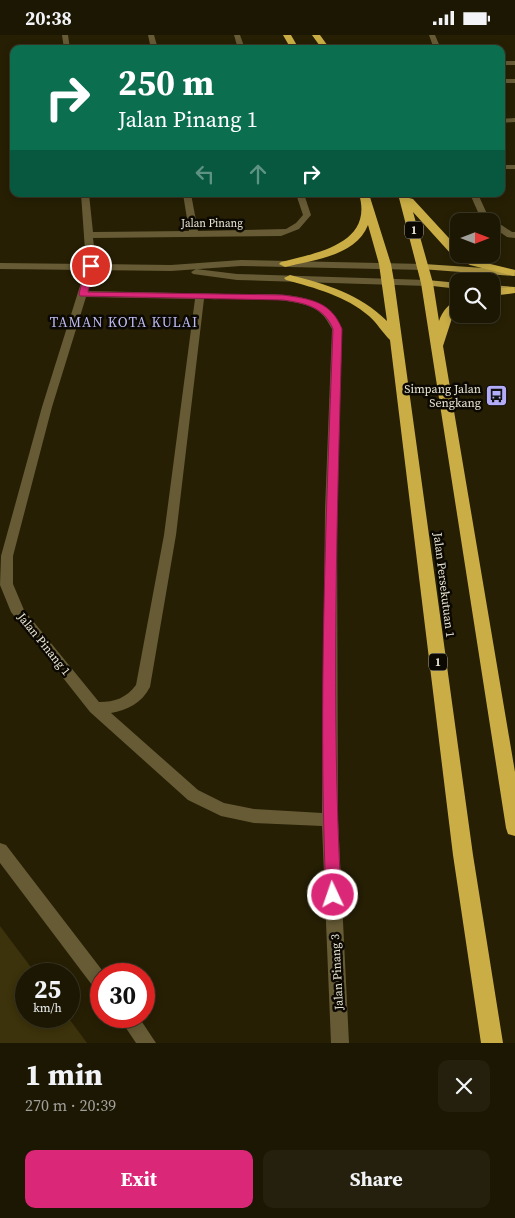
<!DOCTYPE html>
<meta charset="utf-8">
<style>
body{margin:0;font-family:"Source Serif 4",serif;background:#25200d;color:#f1f3f6;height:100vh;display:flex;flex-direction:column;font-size:19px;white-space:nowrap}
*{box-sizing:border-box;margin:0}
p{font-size:16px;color:#a09f9a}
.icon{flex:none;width:28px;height:28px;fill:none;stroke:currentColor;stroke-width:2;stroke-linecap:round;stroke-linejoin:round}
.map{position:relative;height:1008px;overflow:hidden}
.panel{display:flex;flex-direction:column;background:#1c1703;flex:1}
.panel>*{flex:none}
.guide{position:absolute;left:10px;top:10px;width:495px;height:152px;border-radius:10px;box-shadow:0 2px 8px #0003,0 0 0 1px #3a3625;background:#0b6e4f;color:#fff;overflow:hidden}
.needle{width:32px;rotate:90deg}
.controls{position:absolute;left:450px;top:178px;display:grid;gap:10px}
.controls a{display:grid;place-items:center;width:50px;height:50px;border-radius:10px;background:#1c1703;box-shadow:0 2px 8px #0003,0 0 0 1px #3a3625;font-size:25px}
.speed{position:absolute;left:15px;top:928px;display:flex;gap:10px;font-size:25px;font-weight:700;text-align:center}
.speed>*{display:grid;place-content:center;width:65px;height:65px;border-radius:50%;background:#1c1703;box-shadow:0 2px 8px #0003,0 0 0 1px #3a3625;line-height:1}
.speed small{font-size:12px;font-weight:400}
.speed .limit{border:8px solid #d22;background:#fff;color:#111}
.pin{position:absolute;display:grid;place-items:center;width:42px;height:42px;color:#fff;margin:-21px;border:2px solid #fff;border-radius:50%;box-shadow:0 1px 5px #0007}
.me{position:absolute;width:55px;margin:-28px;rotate:357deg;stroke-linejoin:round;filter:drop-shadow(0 0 4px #0008)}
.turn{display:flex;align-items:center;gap:18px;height:105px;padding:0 25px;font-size:22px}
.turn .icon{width:65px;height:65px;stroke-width:2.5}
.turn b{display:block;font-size:35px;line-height:42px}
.lanes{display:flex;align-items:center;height:48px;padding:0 25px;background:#0003;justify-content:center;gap:25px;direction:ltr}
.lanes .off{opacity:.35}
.round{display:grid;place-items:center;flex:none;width:52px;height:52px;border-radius:10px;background:#25200d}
.summary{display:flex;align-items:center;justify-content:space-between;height:85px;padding:0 25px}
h1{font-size:30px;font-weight:700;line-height:38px}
.primary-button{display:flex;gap:10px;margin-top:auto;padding:10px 25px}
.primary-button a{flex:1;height:58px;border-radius:10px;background:#db2777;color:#fff;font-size:20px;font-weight:700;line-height:58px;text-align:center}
.primary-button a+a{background:#25200d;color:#f1f3f6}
.status{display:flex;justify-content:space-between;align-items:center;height:35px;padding:0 25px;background:#1c1703;direction:ltr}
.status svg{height:14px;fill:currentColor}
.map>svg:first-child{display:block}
</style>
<div class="status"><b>20:38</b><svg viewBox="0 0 49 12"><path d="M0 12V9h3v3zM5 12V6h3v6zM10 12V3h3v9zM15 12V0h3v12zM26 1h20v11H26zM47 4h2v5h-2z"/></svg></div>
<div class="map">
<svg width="515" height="1008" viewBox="0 0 515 1008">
<rect width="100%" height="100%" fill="#261f04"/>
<polygon fill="#3c320b" points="0,891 36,939 26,939 26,981 67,981 87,1008 0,1008"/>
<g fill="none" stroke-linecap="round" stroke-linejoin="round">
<g fill="#665b35" fill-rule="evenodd">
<polygon points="62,0 68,0 70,14 64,14"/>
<polygon points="148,0 154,0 158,14 151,14"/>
<polygon points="234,0 240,0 245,14 238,14"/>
<polygon points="429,0 435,0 441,14 434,14"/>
<rect x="501" y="26" width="14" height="4"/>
<rect x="501" y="44" width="14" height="4"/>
<polygon points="515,83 515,87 501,88 501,84"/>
<rect x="501" y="130" width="14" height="4"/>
<path d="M81,159H89L93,197L189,196L183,159H191L198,196L286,194L296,188L303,180L296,159H304L311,180L299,194L281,201L93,203L96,229L171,230L241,225L424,229L429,232L424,235L241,231L171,236L94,235L88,256C134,257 180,258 225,259C255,260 292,255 320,269C331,274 337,283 342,294L337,475L338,785L349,1008H331L322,791L254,788L221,781L188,765L90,677L11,577L0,550L1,521L42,372L85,235L0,234V228L86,229ZM86,262L195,264L164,500L136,650C126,663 115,667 99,667L24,575L13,549V521L52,372ZM204,264C233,265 296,260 318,276C325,281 328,287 332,294L325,475L322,778L254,774L224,768L198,755L111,678C127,675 142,668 150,652L176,500Z"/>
<polygon points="470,159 478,159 488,181 512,197 515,197 515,203 507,202 491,191 491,186 484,186 481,184"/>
<polygon points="196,234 237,239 427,245 432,248 427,251 237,245 193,239 191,237"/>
<polygon points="0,808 6,810 105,939 101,939 101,956 95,954 0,828"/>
<polygon points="118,981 138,981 156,1008 136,1008"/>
</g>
<g fill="#ae9642" fill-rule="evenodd">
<polygon points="424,229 515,235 515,241 421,234 421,230"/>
<polygon points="427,245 459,248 459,254 424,250 422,248"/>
<polygon points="491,250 515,252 515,258 491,256"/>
</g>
<g fill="#caae45" fill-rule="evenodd">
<polygon points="283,0 291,0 299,14 291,14"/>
<polygon points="312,0 320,0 330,14 322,14"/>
<path d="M359,159H369L391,229L394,246L473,820L503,1008H481L453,820L390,305C382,297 377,288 369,281C346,261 315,253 286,245L284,243L290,240C326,249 360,259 387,286L379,229L368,190C356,221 313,225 285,232L279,229L281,227C316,218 374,209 359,159Z"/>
<path d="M398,159H408L409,163L413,164L459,214V219H466L478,226L515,235L514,241L470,230L451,219L413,177L433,248L439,286C442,277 449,267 459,265V275L453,280L443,311L515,737V801L508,799L506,793L421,248Z"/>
<polygon points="514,252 515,258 491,261 491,254"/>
</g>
</g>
<path fill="#db2777" stroke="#8e194d" d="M91,228L95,231L88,257L283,260C310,264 331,266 342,294C337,482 331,671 341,860L339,865L333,867L328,865L326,860C318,671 326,482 333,294C324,272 305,268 283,265L80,261L79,259L86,231Z"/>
<defs>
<symbol id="bus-square" viewBox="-11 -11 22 22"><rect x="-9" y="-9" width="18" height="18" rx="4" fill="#b3adf9" stroke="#0c0902"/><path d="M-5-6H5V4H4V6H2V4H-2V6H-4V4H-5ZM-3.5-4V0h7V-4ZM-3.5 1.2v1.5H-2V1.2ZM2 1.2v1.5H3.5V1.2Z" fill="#111"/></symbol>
</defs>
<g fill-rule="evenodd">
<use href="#bus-square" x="484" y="348" width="25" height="25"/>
</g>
<g text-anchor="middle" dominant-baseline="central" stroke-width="5" stroke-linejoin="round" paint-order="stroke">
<g font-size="11" fill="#eae6d6" stroke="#0c0902">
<text x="212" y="188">Jalan Pinang</text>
</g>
<g fill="#0c0902" stroke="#a7a496" stroke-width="1">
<rect x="405" y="186.5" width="18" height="17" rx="4"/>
<rect x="429" y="618.5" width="18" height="17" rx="4"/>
</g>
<g font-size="11" font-weight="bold" fill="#eae6d6">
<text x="414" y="195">1</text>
<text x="438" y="627">1</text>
</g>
<g font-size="12" fill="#eae6d6" stroke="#0c0902" text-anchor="end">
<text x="481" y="354">Simpang Jalan<tspan x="481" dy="14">Sengkang</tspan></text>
</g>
<g font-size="12" fill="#eae6d6" stroke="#0c0902">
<text transform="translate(444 550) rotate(83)">Jalan Persekutuan 1</text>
<text transform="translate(44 609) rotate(51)">Jalan Pinang 1</text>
<text transform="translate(337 937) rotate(-93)">Jalan Pinang 3</text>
</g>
<g font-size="14" letter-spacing="1" fill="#bfbcf5" stroke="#0c0902">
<text x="124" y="287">TAMAN KOTA KULAI</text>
</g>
</g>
</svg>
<div class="controls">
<a><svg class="needle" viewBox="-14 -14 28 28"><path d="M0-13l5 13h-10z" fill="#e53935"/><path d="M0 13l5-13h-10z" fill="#a09f9a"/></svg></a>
<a><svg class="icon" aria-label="search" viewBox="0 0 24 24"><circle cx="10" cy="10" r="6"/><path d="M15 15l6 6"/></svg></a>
</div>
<div class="speed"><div>25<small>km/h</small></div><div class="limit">30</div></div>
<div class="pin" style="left:91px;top:231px;background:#d93025"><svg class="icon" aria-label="arrive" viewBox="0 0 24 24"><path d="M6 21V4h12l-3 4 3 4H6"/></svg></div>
<svg class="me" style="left:333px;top:860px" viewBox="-20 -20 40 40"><circle r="17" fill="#db2777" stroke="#fff" stroke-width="3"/><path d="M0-11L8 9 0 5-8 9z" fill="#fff"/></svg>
<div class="guide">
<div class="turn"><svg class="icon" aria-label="right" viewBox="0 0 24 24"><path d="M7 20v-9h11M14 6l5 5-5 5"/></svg><div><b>250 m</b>Jalan Pinang 1</div></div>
<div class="lanes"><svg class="icon off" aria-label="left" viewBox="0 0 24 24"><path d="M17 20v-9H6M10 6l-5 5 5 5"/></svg><svg class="icon off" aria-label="ahead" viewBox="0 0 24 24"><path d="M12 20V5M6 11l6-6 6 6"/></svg><svg class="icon" aria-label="right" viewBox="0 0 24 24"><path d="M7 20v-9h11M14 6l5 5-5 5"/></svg></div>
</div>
</div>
<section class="panel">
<div class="summary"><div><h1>1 min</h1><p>270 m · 20:39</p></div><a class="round"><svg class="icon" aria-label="close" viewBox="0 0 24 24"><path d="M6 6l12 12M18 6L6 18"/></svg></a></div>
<div class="primary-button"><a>Exit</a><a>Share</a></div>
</section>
